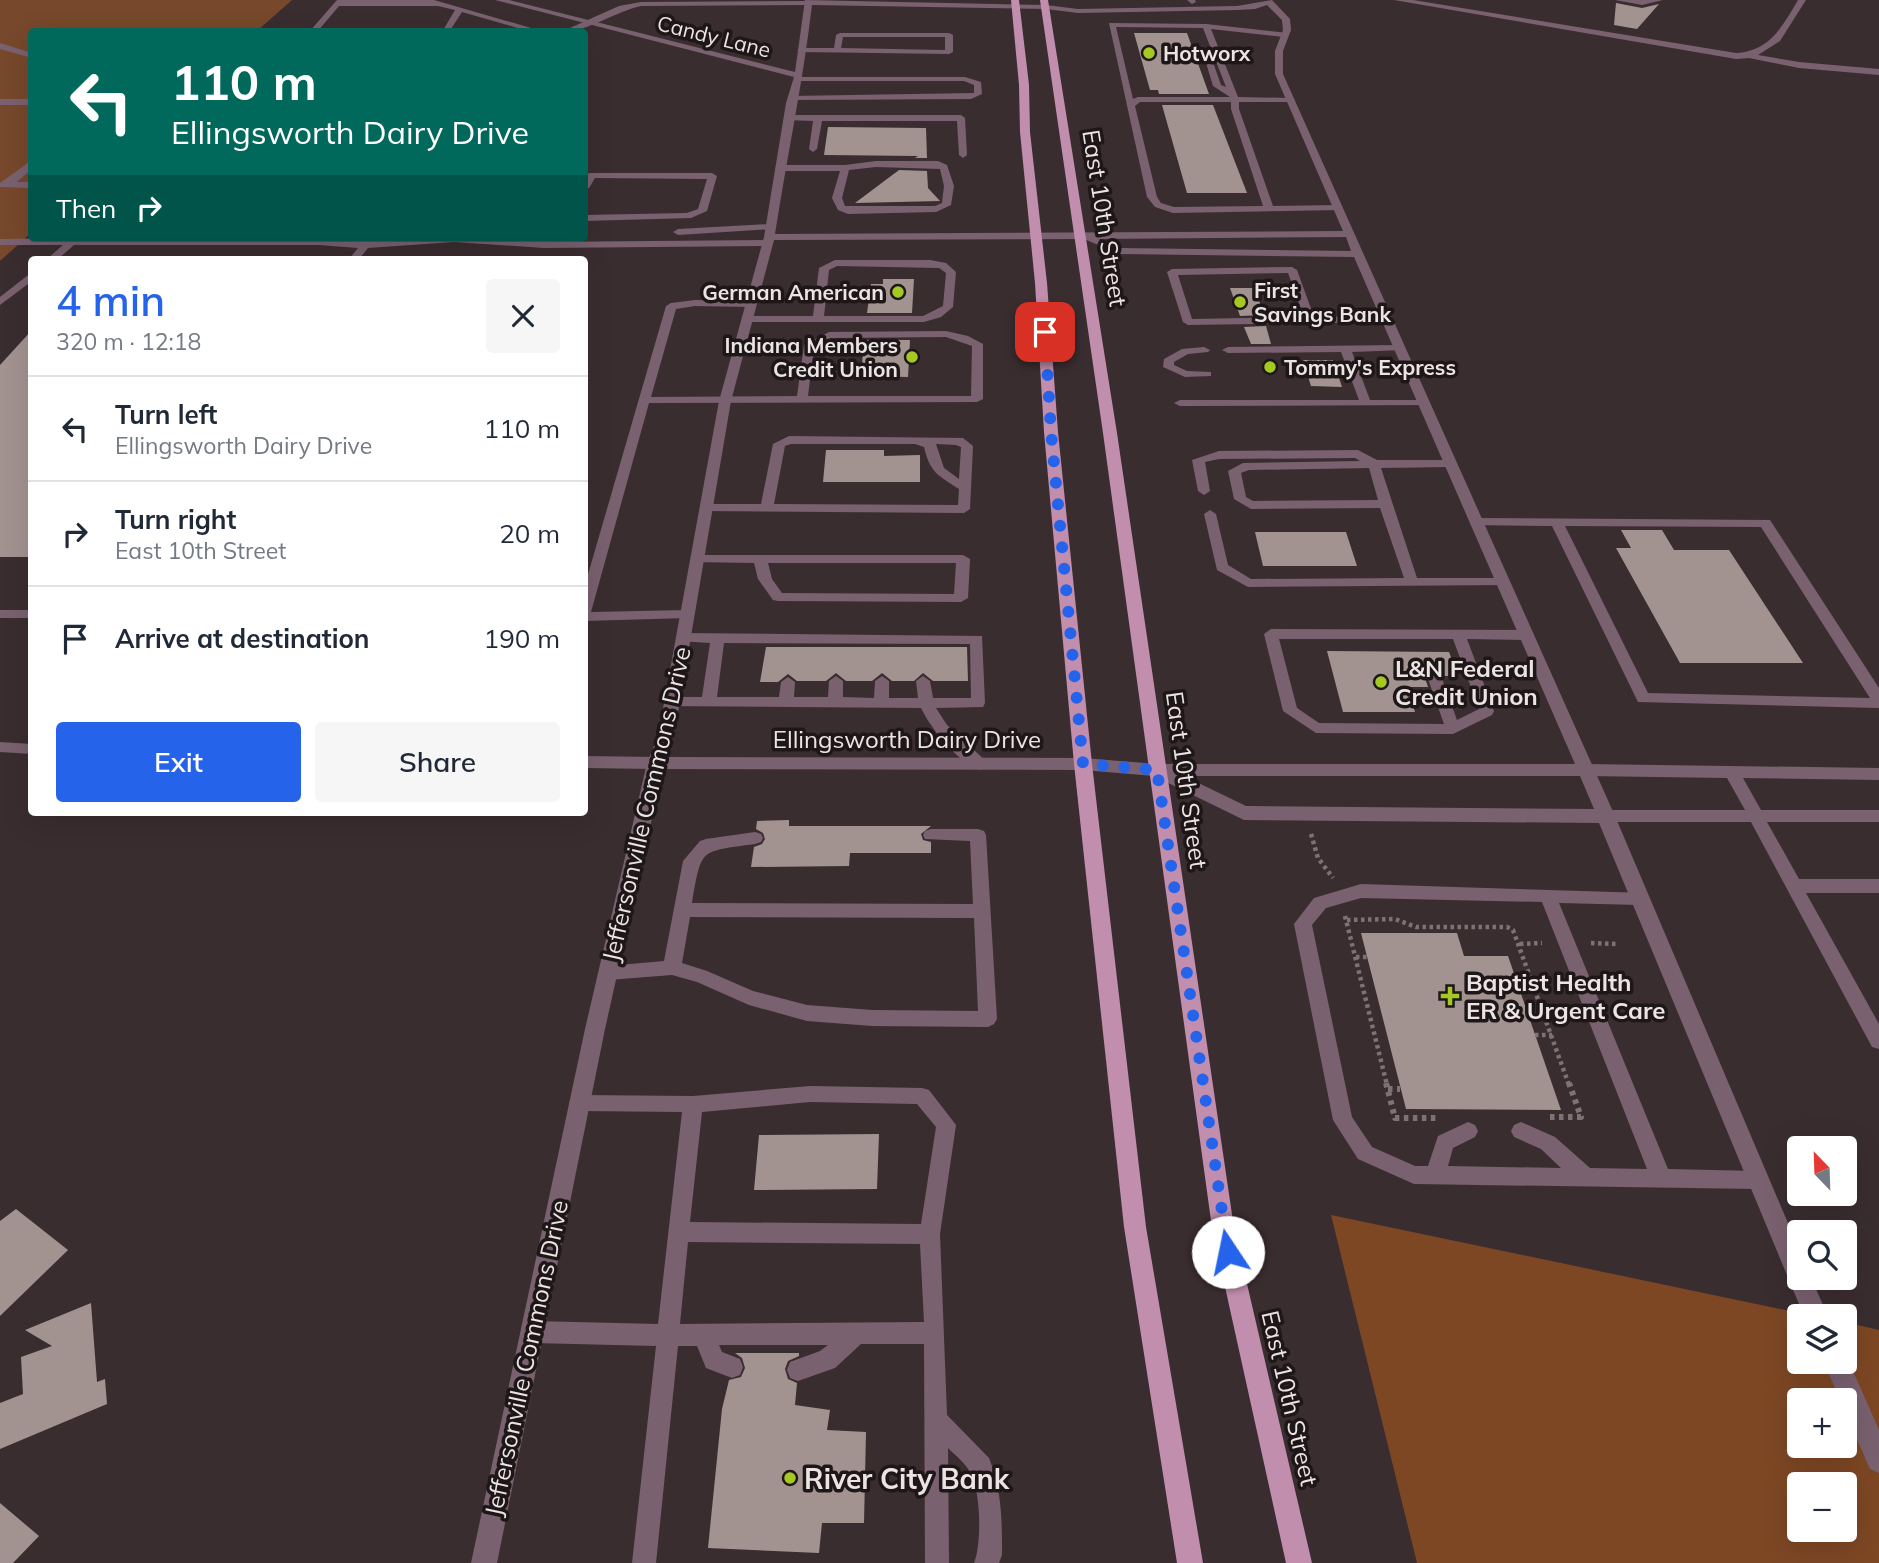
<!DOCTYPE html>
<meta charset="utf-8">
<style>
body{margin:0;font-family:Mulish,sans-serif;background:#f6f6f7;color:#1f2937;height:100vh;display:flex;flex-direction:column;font-size:26px;white-space:nowrap}
*{box-sizing:border-box;margin:0}
p{font-size:23px;color:#747a83}
.icon{flex:none;width:38px;height:38px;fill:none;stroke:currentColor;stroke-width:2;stroke-linecap:round;stroke-linejoin:round}
.map{position:relative;flex:1;overflow:hidden}
.panel{position:absolute;left:28px;top:256px;width:560px;height:560px;display:flex;flex-direction:column;background:#fff;border-radius:7px;box-shadow:0 7px 28px #0002}
.panel>*{flex:none}
.hud{position:absolute;left:28px;top:28px;width:560px;height:214px;border-radius:7px;box-shadow:0 7px 28px #0002;background:#00695c;color:#fff;overflow:hidden}
.needle{width:46px;rotate:337deg}
.controls{position:absolute;left:1787px;top:1136px;display:grid;gap:14px}
.controls a{display:grid;place-items:center;width:70px;height:70px;border-radius:7px;background:#fff;box-shadow:0 7px 28px #0002;font-size:35px}
.pin{position:absolute;display:grid;place-items:center;width:60px;height:60px;color:#fff;margin:-30px;border-radius:14px;box-shadow:0 4px 10px #0006}
.me{position:absolute;width:77px;margin:-38px;rotate:349deg;stroke-linejoin:round;filter:drop-shadow(0 0 5px #0008)}
.turn{display:flex;align-items:center;gap:24px;height:147px;padding:0 28px;font-size:32px}
.turn .icon{width:91px;height:91px;stroke-width:2.5}
.turn b{display:block;font-size:49px;line-height:60px}
.then{display:flex;align-items:center;height:66px;padding:0 28px;background:#0003;gap:14px;font-size:26px}
.round{display:grid;place-items:center;flex:none;width:74px;height:74px;border-radius:7px;background:#f6f6f7}
.head{display:flex;align-items:center;justify-content:space-between;height:119px;padding:0 28px}
h1{font-size:42px;font-weight:600;line-height:52px;color:#2563eb}
.button{display:flex;gap:14px;margin-top:auto;padding:14px 28px}
.button a{flex:1;height:80px;border-radius:7px;background:#2563eb;color:#fff;font-size:28px;font-weight:600;line-height:80px;text-align:center}
.button a+a{background:#f6f6f7;color:#1f2937}
ul{padding:0;list-style:none}
li{display:flex;align-items:center;gap:21px;height:105px;padding:0 28px;border-top:2px solid #e0e1e3}
li div{flex:1}
li b{display:block;font-size:26px}
li em{font-style:normal}
.map>svg:first-child{display:block}
</style>
<div class="map">
<svg width="1879" height="1563" viewBox="0 0 1879 1563">
<rect width="100%" height="100%" fill="#3a2d30"/>
<polygon fill="#77482b" points="0,0 292,0 257,31 32,32 31,233 0,261"/>
<path fill="#7d4724" fill-rule="evenodd" d="M1331,1215L1814,1316H1799V1362H1844L1845,1322L1879,1330V1563H1417ZM1799,1400H1844V1446H1799ZM1799,1484H1844V1530H1799Z"/>
<g fill="#a39390">
<polygon points="1616,3 1642,8 1659,4 1637,29 1614,25"/>
<polygon points="1134,33 1187,33 1209,94 1159,94 1158,90 1150,90"/>
<polygon points="1162,105 1213,105 1247,193 1187,193"/>
<polygon points="828,127 926,128 927,158 915,158 918,156 824,155"/>
<polygon points="899,170 927,171 928,188 940,201 855,203"/>
<polygon points="883,279 914,279 912,313 867,313 871,284 883,284"/>
<polygon points="1230,288 1256,288 1263,315 1240,316"/>
<polygon points="1266,326 1271,344 1251,344 1244,327"/>
<polygon points="32,330 32,557 0,557 0,365"/>
<polygon points="864,340 910,340 908,377 861,376"/>
<polygon points="1303,360 1333,360 1342,387 1311,386"/>
<polygon points="826,450 884,450 884,456 920,455 920,482 823,482"/>
<polygon points="1621,530 1662,530 1674,550 1729,550 1803,663 1680,663 1616,548 1631,548"/>
<polygon points="1255,532 1346,532 1357,566 1263,566"/>
<polygon points="766,647 967,647 968,681 933,681 923,673 914,681 892,681 882,673 872,681 846,681 836,673 826,681 797,681 788,674 778,682 760,682"/>
<polygon points="1327,651 1449,652 1458,676 1444,676 1434,668 1424,675 1428,687 1407,687 1415,712 1343,712"/>
<polygon points="789,820 789,826 931,826 921,834 923,840 931,842 931,853 850,853 849,866 751,867 754,847 762,844 765,839 763,833 756,829 757,821"/>
<polygon points="1361,933 1457,933 1464,956 1508,956 1561,1110 1406,1109"/>
<polygon points="879,1134 877,1189 754,1190 759,1135"/>
<polygon points="16,1209 68,1250 0,1316 0,1221"/>
<polygon points="91,1303 97,1382 105,1379 107,1404 0,1449 0,1403 23,1394 21,1357 52,1346 25,1330"/>
<polygon points="735,1353 799,1353 799,1356 788,1361 785,1369 788,1379 797,1383 795,1405 830,1410 827,1430 866,1432 864,1523 822,1523 819,1553 708,1548 722,1409 729,1380 741,1377 745,1368 742,1358"/>
<polygon points="0,1503 39,1536 13,1563 0,1563"/>
</g>
<g fill="none" stroke-linecap="round" stroke-linejoin="round">
<g stroke="#7e7275" stroke-width="4.5" stroke-dasharray="3.5 3.5" stroke-linecap="butt">
<polyline points="1311,834 1318,858 1333,878"/>
<polyline points="1345,916 1387,1085"/>
<polyline points="1347,920 1395,919 1416,927 1507,927 1513,930 1569,1085"/>
<polyline points="1591,943 1618,944"/>
<polyline points="1520,944 1542,943"/>
<polyline points="1356,957 1367,957"/>
<polyline points="1535,1035 1552,1035"/>
</g>
<g stroke="#7e7275" stroke-width="6" stroke-dasharray="4.5 4.5" stroke-linecap="butt">
<polyline points="1386,1083 1395,1118 1437,1118"/>
<polyline points="1388,1089 1400,1089"/>
<polyline points="1550,1117 1581,1117 1569,1083"/>
</g>
<g fill="#7a6170" fill-rule="evenodd">
<polygon points="337,0 434,0 545,32 532,32 462,12 449,32 442,32 455,10 438,6 339,6 317,32 309,32"/>
<polygon points="1187,0 1195,0 1196,2 1192,4"/>
<path d="M808,1L811,5L641,6C614,12 588,32 561,32L619,6L641,2Z"/>
<path d="M1109,23L1206,24L1287,33L1284,37L1211,29L1238,97L1291,98L1295,100L1291,102H1239V109L1273,206L1338,205L1341,206V210L1173,213L1155,207L1147,197ZM1116,27L1203,28L1226,87L1221,85L1208,48L1201,46L1213,86L1230,97H1138L1133,99ZM1140,102H1231V109L1263,206L1174,207L1161,203L1157,197L1135,106Z"/>
<path d="M840,33H949L953,35V52L949,54L801,52L797,50L801,48H834L836,35ZM843,37H945V50L841,48Z"/>
<polygon points="795,77 965,77 981,82 982,94 971,99 793,100 789,98 790,96 974,93 974,85 964,81 798,81"/>
<polygon points="789,115 961,115 965,118 967,155 963,158 959,155 957,121 822,121 817,149 813,152 809,149 813,121 786,120 785,118"/>
<path d="M876,161H938L947,165L954,186L951,205L936,212L848,214L838,210L832,198L840,171H780L775,168L780,165H845ZM876,167L940,169L944,186L942,203L935,206H845L842,198L849,170Z"/>
<polygon points="589,173 712,173 717,176 707,211 691,218 584,221 584,215 687,213 698,209 707,179 595,178 589,188 586,189 584,180"/>
<polygon points="770,224 773,225 773,229 678,235 673,232 678,229"/>
<polygon points="78,238 319,239 362,242 364,238 372,238 372,241 403,238 502,238 544,242 767,240 772,243 767,246 544,248 454,242 368,248 359,259 349,259 358,248 319,245 74,245 58,259 47,259 63,245 0,245 0,239"/>
<path d="M835,260H930L946,263L956,272L953,307L941,317L924,322H747L742,319L747,316H813L819,268ZM837,266L939,268L946,273L943,306L923,316H824L829,270Z"/>
<path d="M1292,267L1297,270L1314,317L1387,316L1392,319L1387,322L1188,325L1183,322L1167,272L1172,269ZM1288,273L1304,317L1192,319L1178,275Z"/>
<polygon points="32,272 32,281 0,305 0,297"/>
<path d="M695,300L751,301L756,304L751,307L695,306L676,309L651,397L797,396L804,345L829,332L946,331L968,336L983,344V399L977,402L649,403L591,612L688,610L695,614L688,618L584,621V588L666,306L671,303ZM946,337L972,346L971,396H808L814,347L831,338Z"/>
<polygon points="1400,345 1404,346 1404,350 1352,352 1370,400 1424,400 1430,403 1428,405 1180,406 1174,403 1180,400 1359,400 1341,352 1228,353 1222,350 1228,347"/>
<polygon points="1204,347 1210,350 1208,352 1188,354 1174,362 1174,365 1187,371 1211,372 1211,376 1185,377 1163,367 1164,359 1182,349"/>
<path d="M789,436L963,438L973,446L970,509L964,513L701,511L700,508L706,504H761L773,444ZM791,444H915L924,447C930,473 939,476 959,489L958,505L774,504L785,446ZM936,444L956,445L961,447L959,479L944,468Z"/>
<path d="M1358,450L1377,460H1454L1456,463L1450,467L1381,468L1417,578H1503L1510,582L1508,585L1248,587L1217,570L1204,514L1210,510L1216,514L1228,565L1251,579L1404,578L1380,508L1251,509L1234,499L1228,471L1243,463L1360,461L1355,458L1219,459L1205,462L1210,491L1204,495L1198,491L1192,460L1219,451ZM1369,468L1378,500L1253,501L1246,497L1241,473L1249,470Z"/>
<path d="M1476,518L1770,520L1879,688V708L1638,702L1552,526L1471,525L1470,522ZM1565,526L1761,527L1870,698L1648,693Z"/>
<path d="M698,555H963L970,559L968,598L961,602L778,601L773,600L758,579L754,563L693,562V556ZM768,563H956L954,594L782,593L772,579Z"/>
<rect x="0" y="610" width="32" height="8"/>
<path d="M1271,629L1526,630L1533,635L1526,640L1467,639L1494,711L1492,715L1453,734L1316,733L1283,711L1264,634ZM1279,639H1453L1479,709L1457,720L1441,676L1434,671L1427,676L1444,724L1319,723L1297,708Z"/>
<path d="M683,633L982,636L985,703L983,707L936,708L947,725L989,764L981,770C958,763 931,729 921,708L666,706L664,702L671,697H702L710,643L678,641L676,638ZM724,643L970,644L971,698H933L930,681L923,676L916,681L918,698H889V681L882,676L875,681L874,698L843,697V681L836,676L829,681L828,697H794L795,682L788,677L781,682L779,697H717Z"/>
<polygon points="0,742 32,744 32,754 0,752"/>
<polygon points="584,756 656,757 664,763 656,769 584,768"/>
<polygon points="1586,764 1879,768 1879,780 1743,778 1761,810 1879,810 1879,822 1767,822 1799,879 1879,879 1879,893 1806,893 1879,1024 1879,1049 1872,1047 1751,822 1606,822 1600,820 1598,816 1600,812 1606,810 1745,810 1727,778 1586,776 1578,770"/>
<path d="M931,829H978L984,831L986,835L997,1019L994,1024L988,1027L872,1026L807,1021L749,1005L697,982L672,975L608,980L602,978L599,973L602,968L608,966L664,961L683,861L700,841L706,839L755,832L761,834L763,838L761,842L755,844C699,852 702,847 692,903L973,904L970,841L925,839L923,835L925,831ZM690,917L974,918L978,1011L872,1010L807,1005L753,991L707,971L682,963Z"/>
<path d="M1361,884L1646,893L1649,898L1646,903L1640,905L1559,903L1668,1169L1757,1171L1764,1173L1767,1180L1764,1187L1757,1189L1414,1184L1358,1159L1333,1120L1294,924L1314,898ZM1361,898L1542,902L1647,1169L1590,1168L1555,1137L1521,1122L1514,1125L1511,1131L1514,1137L1541,1149L1561,1168L1448,1166L1453,1148L1475,1137L1478,1131L1475,1125L1468,1122L1438,1136L1428,1166H1415L1372,1147L1352,1117L1312,925L1326,908Z"/>
<path d="M810,1086L922,1088L929,1090L956,1125L940,1234L947,1415L989,1458C1002,1490 1002,1521 1002,1555L999,1563H974C982,1544 981,1490 970,1472C965,1463 955,1455 948,1448L949,1563H925L924,1344H861L835,1368L798,1381L790,1378L787,1370L790,1362L820,1351L828,1345H719L722,1352L740,1359L743,1367L740,1375L732,1378L706,1368L697,1346H678L656,1563H632L656,1346L532,1343L524,1340L521,1332L524,1324L532,1321L658,1324L682,1112L579,1111L572,1109L569,1103L572,1097L579,1095L693,1096ZM810,1102L917,1104L936,1127L921,1224L690,1222L702,1112ZM688,1242L920,1244L924,1322L680,1324Z"/>
</g>
<g fill="#7a6170" fill-rule="evenodd">
<path d="M495,0H509L795,72L805,0L1046,5L1078,9L1237,6L1272,0L1290,19L1291,30L1283,51V74L1615,816L1799,1249V1278H1811L1828,1316H1804L1599,823L1244,820L1154,776L1083,770L663,769L605,1029L497,1563H471L585,1029L647,763L658,736L719,401L764,237L786,103L794,77ZM812,5L1046,9L1078,13L1237,10L1255,9L1267,5L1282,20L1283,30L1275,51V74L1343,231L775,234C787,157 803,82 812,5ZM1346,237L1351,251L1121,248L1098,239ZM1084,239L1120,254L1354,257L1575,764H1157L1083,758L667,757L674,736L731,401L774,240ZM1184,776H1580L1594,809L1246,806Z"/>
<path d="M1394,0H1413L1736,53C1770,51 1782,27 1798,0H1806L1780,41L1758,55L1799,62L1879,69V75L1799,68L1749,58L1736,59Z"/>
<polygon points="1615,0 1663,0 1642,5"/>
<polygon points="0,43 32,53 32,58 0,49"/>
<rect x="0" y="99" width="32" height="6"/>
<polygon points="32,160 32,169 17,182 32,182 32,188 0,187 0,183"/>
<polygon points="1845,1353 1879,1430 1879,1473 1870,1469 1844,1410 1844,1400 1840,1400 1824,1362 1844,1362"/>
</g>
<g fill="#c28eae" fill-rule="evenodd">
<polygon points="1011,0 1019,0 1029,85 1030,132 1047,283 1058,432 1092,764 1146,1227 1203,1563 1177,1563 1124,1227 1074,764 1044,432 1035,283 1020,132 1019,85"/>
<polygon points="1040,0 1048,0 1117,433 1234,1228 1312,1563 1286,1563 1212,1228 1103,433"/>
</g>
</g>
<g fill="none" stroke-linecap="round" stroke-linejoin="round">
<polyline stroke="#2563eb" stroke-width="12" stroke-dasharray="0 21.6" points="1045,332 1051,432 1083,764 1157,770 1228,1252"/>
</g>
<g fill="#a5c823" stroke="#1d1718" stroke-width="2.5">
<circle cx="1149" cy="53" r="7"/>
<circle cx="898" cy="292" r="7"/>
<circle cx="1240" cy="302" r="7"/>
<circle cx="912" cy="357" r="7"/>
<circle cx="1270" cy="367" r="7"/>
<circle cx="1381" cy="682" r="7"/>
<path d="M1446.5 985.5h7v7h7v7h-7v7h-7v-7h-7v-7h7z"/>
<circle cx="790" cy="1478" r="7"/>
</g>
<g text-anchor="middle" dominant-baseline="central" stroke-width="7" stroke-linejoin="round" paint-order="stroke">
<g font-size="21" fill="#ece3e5" stroke="#1d1718">
<text transform="translate(714 36) rotate(14)">Candy Lane</text>
</g>
<g font-size="21" font-weight="bold" fill="#ece3e5" stroke="#1d1718" text-anchor="start">
<text x="1163" y="53">Hotworx</text>
<text x="1254" y="290">First<tspan x="1254" dy="24">Savings Bank</tspan></text>
<text x="884" y="292" text-anchor="end">German American</text>
<text x="898" y="345" text-anchor="end">Indiana Members<tspan x="898" dy="24">Credit Union</tspan></text>
<text x="1284" y="367">Tommy's Express</text>
</g>
<g font-size="24" fill="#ece3e5" stroke="#1d1718">
<text transform="translate(1105 218) rotate(81)">East 10th Street</text>
<text x="907" y="739">Ellingsworth Dairy Drive</text>
<text transform="translate(1187 780) rotate(82)">East 10th Street</text>
<text transform="translate(646 804) rotate(-77)">Jeffersonville Commons Drive</text>
<text transform="translate(526 1358) rotate(-78)">Jeffersonville Commons Drive</text>
<text transform="translate(1290 1398) rotate(77)">East 10th Street</text>
</g>
<g font-size="24" font-weight="bold" fill="#ece3e5" stroke="#1d1718" text-anchor="start">
<text x="1395" y="668">L&amp;N Federal<tspan x="1395" dy="28">Credit Union</tspan></text>
<text x="1466" y="982">Baptist Health<tspan x="1466" dy="28">ER &amp; Urgent Care</tspan></text>
</g>
<g font-size="28" font-weight="bold" fill="#ece3e5" stroke="#1d1718" text-anchor="start">
<text x="804" y="1478">River City Bank</text>
</g>
</g>
</svg>
<div class="controls">
<a><svg class="needle" viewBox="-14 -14 28 28"><path d="M0-13l5 13h-10z" fill="#e53935"/><path d="M0 13l5-13h-10z" fill="#747a83"/></svg></a>
<a><svg class="icon" aria-label="search" viewBox="0 0 24 24"><circle cx="10" cy="10" r="6"/><path d="M15 15l6 6"/></svg></a>
<a><svg class="icon" aria-label="layers" viewBox="0 0 24 24"><path d="M12 4l9 5-9 5-9-5zM3 14l9 5 9-5"/></svg></a>
<a>+</a>
<a>−</a>
</div>
<div class="pin" style="left:1045px;top:332px;background:#d93025"><svg class="icon" aria-label="arrive" viewBox="0 0 24 24"><path d="M6 21V4h12l-3 4 3 4H6"/></svg></div>
<svg class="me" style="left:1228px;top:1252px" viewBox="-20 -20 40 40"><circle r="19" fill="#fff"/><path d="M0-13L10 11 0 6-10 11z" fill="#2563eb"/></svg>
<div class="hud">
<div class="turn"><svg class="icon" aria-label="left" viewBox="0 0 24 24"><path d="M17 20v-9H6M10 6l-5 5 5 5"/></svg><div><b>110 m</b>Ellingsworth Dairy Drive</div></div>
<div class="then">Then<svg class="icon" aria-label="right" viewBox="0 0 24 24"><path d="M7 20v-9h11M14 6l5 5-5 5"/></svg></div>
</div>
<section class="panel">
<div class="head"><div><h1>4 min</h1><p>320 m · 12:18</p></div><a class="round"><svg class="icon" aria-label="close" viewBox="0 0 24 24"><path d="M6 6l12 12M18 6L6 18"/></svg></a></div>
<ul>
<li><svg class="icon" aria-label="left" viewBox="0 0 24 24"><path d="M17 20v-9H6M10 6l-5 5 5 5"/></svg><div><b>Turn left</b><p>Ellingsworth Dairy Drive</p></div><em>110 m</em></li>
<li><svg class="icon" aria-label="right" viewBox="0 0 24 24"><path d="M7 20v-9h11M14 6l5 5-5 5"/></svg><div><b>Turn right</b><p>East 10th Street</p></div><em>20 m</em></li>
<li><svg class="icon" aria-label="arrive" viewBox="0 0 24 24"><path d="M6 21V4h12l-3 4 3 4H6"/></svg><div><b>Arrive at destination</b></div><em>190 m</em></li>
</ul>
<div class="button"><a>Exit</a><a>Share</a></div>
</section>
</div>
